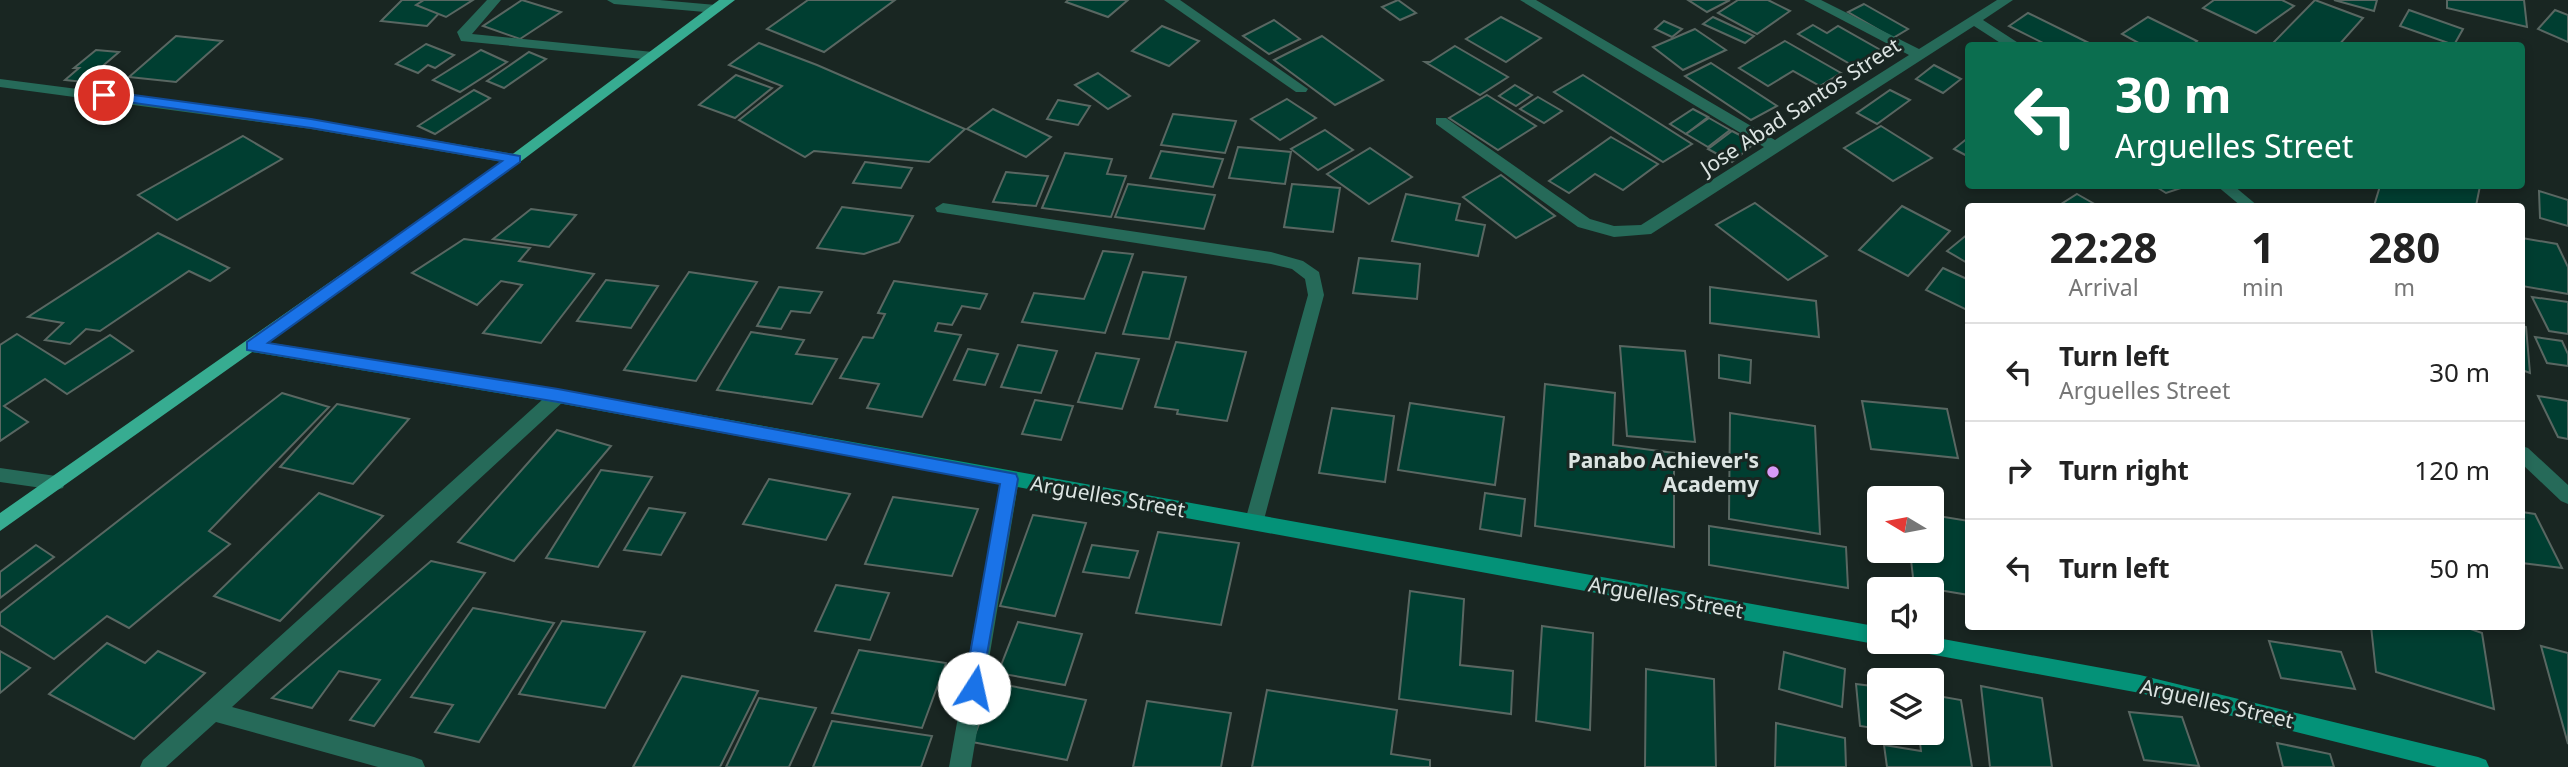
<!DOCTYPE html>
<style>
body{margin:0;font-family:"Noto Sans",sans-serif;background:#f2f2f2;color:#222;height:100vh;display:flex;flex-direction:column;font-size:26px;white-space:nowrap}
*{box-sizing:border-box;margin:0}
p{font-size:23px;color:#767676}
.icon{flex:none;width:38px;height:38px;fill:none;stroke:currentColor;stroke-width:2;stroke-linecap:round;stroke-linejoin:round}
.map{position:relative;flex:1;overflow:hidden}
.details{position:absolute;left:1965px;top:203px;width:560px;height:427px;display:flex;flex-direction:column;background:#fff;border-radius:7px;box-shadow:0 4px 10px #0003}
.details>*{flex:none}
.guide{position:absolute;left:1965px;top:42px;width:560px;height:147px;border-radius:7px;box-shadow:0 4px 10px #0003;background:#0b6e4f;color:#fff;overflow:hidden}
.needle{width:46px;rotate:280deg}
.fabs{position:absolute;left:1867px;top:486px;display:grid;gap:14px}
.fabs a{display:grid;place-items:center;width:77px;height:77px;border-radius:7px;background:#fff;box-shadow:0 4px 10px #0003;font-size:35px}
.pin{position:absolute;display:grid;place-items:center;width:60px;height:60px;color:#fff;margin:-30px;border:4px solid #fff;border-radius:50%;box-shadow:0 2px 7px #0007}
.me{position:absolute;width:77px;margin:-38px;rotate:10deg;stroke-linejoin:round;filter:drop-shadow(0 0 5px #0008)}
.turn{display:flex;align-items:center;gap:24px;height:147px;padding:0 35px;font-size:32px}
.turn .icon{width:91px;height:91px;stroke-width:2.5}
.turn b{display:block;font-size:49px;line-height:60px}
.eta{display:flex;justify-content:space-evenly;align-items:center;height:119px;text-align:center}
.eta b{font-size:42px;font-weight:700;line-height:49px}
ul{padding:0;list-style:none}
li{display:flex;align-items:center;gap:21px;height:98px;padding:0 35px;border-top:2px solid #e0e0e0}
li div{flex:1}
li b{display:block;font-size:26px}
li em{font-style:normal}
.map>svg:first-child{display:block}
</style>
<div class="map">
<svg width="2568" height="767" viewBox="0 0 2568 767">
<rect width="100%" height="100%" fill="#192622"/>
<g fill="#003e31" stroke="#596762" stroke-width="2">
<polygon points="402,0 431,0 427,5 445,7 427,26 381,21"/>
<polygon points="424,0 473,0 446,17 416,5"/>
<polygon points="522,0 561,12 520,39 483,26"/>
<polygon points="808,0 895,0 824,52 767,29"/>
<polygon points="1068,0 1128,0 1108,17 1066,2"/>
<polygon points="1398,0 1416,13 1400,20 1382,7"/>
<polygon points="1688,0 1730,0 1707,12"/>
<polygon points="1738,0 1768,0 1790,11 1757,34 1718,13"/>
<polygon points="2214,0 2282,0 2294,6 2256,33 2203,8"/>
<polygon points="2315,0 2363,18 2338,46 2273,43"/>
<polygon points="2334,0 2377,0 2374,11"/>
<polygon points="2447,0 2524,0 2527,27 2447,8"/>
<polygon points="1864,4 1908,29 1893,38 1848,12"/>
<polygon points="2409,10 2463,29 2454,45 2400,26"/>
<polygon points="2555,10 2568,15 2568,42 2538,29"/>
<polygon points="2028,13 2093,45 2049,46 2009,26"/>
<polygon points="1501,17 1541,38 1506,62 1466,39"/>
<polygon points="1713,17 1754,36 1745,43 1703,24"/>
<polygon points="2148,17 2197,41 2191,46 2144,46 2122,34"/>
<polygon points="1274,20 1300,39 1269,54 1243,36"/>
<polygon points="1664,21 1682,29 1672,37 1655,29"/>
<polygon points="1813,25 1827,33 1838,26 1884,52 1857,68 1798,34"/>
<polygon points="1162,26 1199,41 1169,66 1132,51"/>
<polygon points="1695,29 1726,50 1683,70 1653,47"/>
<polygon points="176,36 222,41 176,82 129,77"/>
<polygon points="1322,36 1383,80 1335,105 1274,60"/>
<polygon points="1785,41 1841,73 1820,86 1793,71 1768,86 1739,68"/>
<polygon points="759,43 817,65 965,129 929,162 814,151 805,157 739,120 782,86 729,65"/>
<polygon points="426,44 454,55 435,68 428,65 418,73 396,64"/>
<polygon points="1455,46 1508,77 1480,95 1425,62 1430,62"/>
<polygon points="96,50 119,52 84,82 65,80 79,68 74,68"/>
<polygon points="481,50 507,62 460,92 433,80"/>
<polygon points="529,52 546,59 504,88 487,81"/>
<polygon points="1711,63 1777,106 1751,120 1685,76"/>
<polygon points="1934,65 1961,79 1943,93 1916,79"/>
<polygon points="1098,73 1130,96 1108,109 1075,85"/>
<polygon points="736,75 772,88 735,118 699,105"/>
<polygon points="1583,75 1692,144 1663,162 1554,92"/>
<polygon points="1515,85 1532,95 1516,106 1499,96"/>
<polygon points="474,90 490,98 435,134 418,126"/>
<polygon points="1890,90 1910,100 1877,124 1857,113"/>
<polygon points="1487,95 1536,126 1498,150 1449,118"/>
<polygon points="1538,97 1562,111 1544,123 1520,109"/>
<polygon points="1287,99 1316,118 1280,140 1251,119"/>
<polygon points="1058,100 1090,106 1078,125 1047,119"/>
<polygon points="993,109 1051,137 1026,157 967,129"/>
<polygon points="1693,109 1708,117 1686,134 1670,124"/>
<polygon points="1173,114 1236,121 1225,153 1161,145"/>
<polygon points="1709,118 1730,130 1708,147 1686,134"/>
<polygon points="1881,126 1932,158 1893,181 1844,148"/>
<polygon points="1325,130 1353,150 1318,170 1291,149"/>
<polygon points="1732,131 1755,143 1732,162 1708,149"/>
<polygon points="243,136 282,159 177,220 138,195"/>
<polygon points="1611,137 1658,164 1623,190 1595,174 1569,193 1549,181"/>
<polygon points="1969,137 1969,157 1954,149"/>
<polygon points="1238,147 1291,152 1285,184 1229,178"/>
<polygon points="1370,148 1412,177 1369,204 1327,174"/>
<polygon points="1161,151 1223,159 1213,187 1150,178"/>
<polygon points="1065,153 1112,159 1107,174 1126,176 1111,217 1042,208"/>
<polygon points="865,162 912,168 901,188 853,183"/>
<polygon points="1006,172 1048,176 1036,206 993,202"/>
<polygon points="1501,175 1555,216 1516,238 1463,197"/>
<polygon points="1128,184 1215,195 1204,229 1115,217"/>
<polygon points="1292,184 1340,188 1333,232 1284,227"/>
<polygon points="2155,186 2187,186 2166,193"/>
<polygon points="2380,186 2480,186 2476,206 2374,206"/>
<polygon points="2539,191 2568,200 2568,226 2540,218"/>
<polygon points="1406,194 1460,204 1456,220 1485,225 1478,256 1392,241"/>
<polygon points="2077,194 2098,206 2058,206"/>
<polygon points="1755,203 1827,256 1788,280 1716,225"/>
<polygon points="1902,206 1950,231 1908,276 1859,250"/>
<polygon points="842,207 913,216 899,242 864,254 817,248"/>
<polygon points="531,209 576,215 549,247 493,239"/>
<polygon points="158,233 229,268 210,281 189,271 100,331 86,329 70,344 45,340 63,323 28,317"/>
<polygon points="1969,233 1969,264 1947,251"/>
<polygon points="2522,238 2557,244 2568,267 2568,294 2522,286"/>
<polygon points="464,239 530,248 519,261 594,274 541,343 483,333 522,285 501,281 477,305 412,273"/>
<polygon points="1103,251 1133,254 1105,333 1022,322 1034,293 1084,299"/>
<polygon points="1359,258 1420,264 1417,299 1353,293"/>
<polygon points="1943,268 1969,280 1969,311 1926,290"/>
<polygon points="689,272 757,282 696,381 624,370"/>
<polygon points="1143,272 1186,277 1169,339 1123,334"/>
<polygon points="606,280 658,286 631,328 577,321"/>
<polygon points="894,281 987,294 980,309 962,306 952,325 938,323 935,331 961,335 922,417 867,408 879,384 840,378 863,337 873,338 885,314 878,313"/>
<polygon points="779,287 822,292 810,313 791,311 781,329 757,326"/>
<polygon points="1710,287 1816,301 1819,337 1710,323"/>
<polygon points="2532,297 2568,302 2568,334 2549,331"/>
<polygon points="2522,326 2526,327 2530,373 2522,370"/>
<polygon points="751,332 804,340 796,354 837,359 812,404 717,390"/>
<polygon points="17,334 65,364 110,335 133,351 67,394 45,379 4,406 28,422 0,441 0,345"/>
<polygon points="2535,337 2562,341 2568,354 2568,366 2547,363"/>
<polygon points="1176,342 1246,352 1227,421 1177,414 1178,410 1155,407"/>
<polygon points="1018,345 1057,351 1041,393 1001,387"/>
<polygon points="1620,346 1685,351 1695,442 1627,436"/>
<polygon points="968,349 998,354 985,385 954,380"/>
<polygon points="1096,353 1139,359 1122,409 1078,402"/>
<polygon points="1719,355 1751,360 1750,383 1719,378"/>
<polygon points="1545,384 1615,393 1613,445 1674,453 1674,547 1535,526"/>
<polygon points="282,393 329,407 209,531 230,544 129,628 107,616 54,659 0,625 0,613"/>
<polygon points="2538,396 2568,401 2568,439 2558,437"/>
<polygon points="1035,400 1073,406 1061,440 1022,434"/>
<polygon points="1862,401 1947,409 1958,458 1871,449"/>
<polygon points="1410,403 1504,417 1495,485 1398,470"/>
<polygon points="337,404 409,419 353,484 280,467"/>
<polygon points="1332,408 1394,416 1385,482 1319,473"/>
<polygon points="1730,413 1815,426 1820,534 1729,519"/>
<polygon points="557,430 611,446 514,561 458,542"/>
<polygon points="601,470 652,477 598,567 546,558"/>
<polygon points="769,479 850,494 826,540 743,524"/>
<polygon points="319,493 383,516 280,621 214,596"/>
<polygon points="1485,493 1525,499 1521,536 1480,529"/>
<polygon points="893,497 978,509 952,576 865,564"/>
<polygon points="649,508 685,513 661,555 624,550"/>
<polygon points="2522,512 2535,514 2562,568 2522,563"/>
<polygon points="1033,515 1086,523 1055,616 1000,606"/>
<polygon points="1932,515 1969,521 1969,595 1914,586 1910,551 1932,551"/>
<polygon points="1709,526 1846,547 1848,588 1709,565"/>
<polygon points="1158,532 1239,543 1221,625 1136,613"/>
<polygon points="36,545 54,557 0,598 0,572"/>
<polygon points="1092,545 1138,551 1129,578 1083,572"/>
<polygon points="431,561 485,573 374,726 350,720 380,680 339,671 312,708 272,698"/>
<polygon points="836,585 889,593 870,640 815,631"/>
<polygon points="1410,591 1464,599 1460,665 1513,671 1511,714 1399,699"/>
<polygon points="473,608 554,623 479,742 435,732 453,705 411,697"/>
<polygon points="562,621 645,632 605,708 519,694"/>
<polygon points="1018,622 1082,634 1065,685 998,673"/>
<polygon points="1542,626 1593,633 1590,730 1536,721"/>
<polygon points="2371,626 2462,626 2482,633 2494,709 2376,672"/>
<polygon points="2269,641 2341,652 2355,689 2281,678"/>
<polygon points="107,643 145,663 158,651 205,673 134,739 49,694"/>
<polygon points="2541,646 2568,653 2568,744"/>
<polygon points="859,650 946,663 922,728 832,713"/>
<polygon points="0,651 30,668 0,693"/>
<polygon points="1784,652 1845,669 1842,707 1779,689"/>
<polygon points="1646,669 1714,679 1716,767 1645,767"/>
<polygon points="682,676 758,691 720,767 633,767"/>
<polygon points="995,683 1086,700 1067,760 972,742"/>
<polygon points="1856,684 1880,687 1880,729 1860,726"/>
<polygon points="1981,686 2042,698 2052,767 1990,767"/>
<polygon points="1267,690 1397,710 1391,754 1430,760 1430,767 1252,767"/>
<polygon points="1932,695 1961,700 1972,767 1887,767 1884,745 1921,751 1919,735 1906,733 1932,733"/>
<polygon points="759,698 816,708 789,767 726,767"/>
<polygon points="1147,701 1231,713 1221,767 1133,767"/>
<polygon points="2129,712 2182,717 2199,766 2144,760"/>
<polygon points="832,721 932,736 921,767 813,767"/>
<polygon points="1776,723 1845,738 1846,767 1775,767"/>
<polygon points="2277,743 2330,754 2334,767 2283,767"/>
</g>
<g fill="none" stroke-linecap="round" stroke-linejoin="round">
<g fill="#266a59" fill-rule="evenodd">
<polygon points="487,0 501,0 472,34 653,52 660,56 653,60 461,41 457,32"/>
<polygon points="607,0 659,0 716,5 723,9 716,13 614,4"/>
</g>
<g fill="#266a59" fill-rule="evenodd">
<polygon points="1164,0 1180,0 1308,89 1306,92 1296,92"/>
<polygon points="1520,0 1536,0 1775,140 1909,55 1804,0 1821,0 1919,49 1997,0 2013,0 1983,20 2023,46 2005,46 1974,26 1651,234 1614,237 1578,227 1436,124 1436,118 1446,118 1590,219 1614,226 1641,225 1764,147"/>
<polygon points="0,79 311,119 515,154 523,159 515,164 311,129 0,87"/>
<polygon points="2217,186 2234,186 2258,206 2241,206"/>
<polygon points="943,203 1271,252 1303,261 1319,272 1324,295 1262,527 1255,529 1248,527 1245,521 1308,295 1305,279 1292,269 1271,264 937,212 935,208"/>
<polygon points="558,389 564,391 567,396 564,401 232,707 414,757 422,760 425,767 378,767 216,722 166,767 140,767 143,760 552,391"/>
<polygon points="2522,446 2528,448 2568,485 2568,504 2561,501 2522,464"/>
<polygon points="0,468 56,476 63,478 65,483 63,488 56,490 0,482"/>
<polygon points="1010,472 1017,474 1019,479 971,767 949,767 1001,479 1003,474"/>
</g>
<g fill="#049278" fill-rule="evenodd">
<polygon points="252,340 558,389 1880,627 1880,642 1887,642 1880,645 558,403 252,352 243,346"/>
<polygon points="1932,637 2140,675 2478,757 2486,760 2489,767 2437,767 2140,693 1913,651 1906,648 1903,642 1932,642"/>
</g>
<polygon fill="#37ac91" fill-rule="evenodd" points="719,0 735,0 520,162 0,531 0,513 510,156"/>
</g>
<polygon fill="#1a73e8" stroke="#114b97" stroke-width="2" points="104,91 311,119 520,156 520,162 268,343 558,389 1016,474 1018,479 980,694 974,697 967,694 964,688 1000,484 558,402 247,350 247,342 502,161 311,128 99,98 99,92"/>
<circle fill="#d99af7" stroke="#192622" stroke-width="2.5" cx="1773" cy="472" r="7"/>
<g text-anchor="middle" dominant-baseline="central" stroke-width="6" stroke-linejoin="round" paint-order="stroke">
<g font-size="21" fill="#dce4e2" stroke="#192622">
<text transform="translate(1800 106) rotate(-33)">Jose Abad Santos Street</text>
<text transform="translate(1108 496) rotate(10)">Arguelles Street</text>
<text transform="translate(1666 597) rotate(10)">Arguelles Street</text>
<text transform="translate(2217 703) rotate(13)">Arguelles Street</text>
</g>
<g font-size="21" font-weight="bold" fill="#dce4e2" stroke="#192622" text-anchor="end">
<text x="1759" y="460">Panabo Achiever's<tspan x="1759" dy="24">Academy</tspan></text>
</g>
</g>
</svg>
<div class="fabs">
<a><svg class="needle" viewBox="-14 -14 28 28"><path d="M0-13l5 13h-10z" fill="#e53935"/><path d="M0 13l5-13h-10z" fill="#767676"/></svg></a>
<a><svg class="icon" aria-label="sound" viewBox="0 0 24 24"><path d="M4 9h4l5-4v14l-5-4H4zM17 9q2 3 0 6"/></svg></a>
<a><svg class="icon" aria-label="layers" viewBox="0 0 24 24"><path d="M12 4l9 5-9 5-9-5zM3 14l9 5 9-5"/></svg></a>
</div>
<div class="pin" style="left:104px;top:95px;background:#d93025"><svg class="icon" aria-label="arrive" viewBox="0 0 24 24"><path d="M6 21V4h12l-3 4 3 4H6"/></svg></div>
<svg class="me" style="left:974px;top:688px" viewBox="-20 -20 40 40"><circle r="19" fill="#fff"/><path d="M0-13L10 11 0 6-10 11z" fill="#1a73e8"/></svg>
<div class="guide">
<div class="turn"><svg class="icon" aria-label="left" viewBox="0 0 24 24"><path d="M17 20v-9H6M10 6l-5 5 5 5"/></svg><div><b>30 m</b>Arguelles Street</div></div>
</div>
<section class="details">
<div class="eta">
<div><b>22:28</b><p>Arrival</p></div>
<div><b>1</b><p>min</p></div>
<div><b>280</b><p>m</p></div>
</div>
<ul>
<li><svg class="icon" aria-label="left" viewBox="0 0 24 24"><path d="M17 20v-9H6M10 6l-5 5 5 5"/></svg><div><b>Turn left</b><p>Arguelles Street</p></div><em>30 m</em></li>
<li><svg class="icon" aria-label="right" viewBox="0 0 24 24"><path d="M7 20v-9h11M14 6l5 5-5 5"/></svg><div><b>Turn right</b></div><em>120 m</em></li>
<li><svg class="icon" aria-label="left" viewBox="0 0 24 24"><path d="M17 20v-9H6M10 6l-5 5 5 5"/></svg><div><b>Turn left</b></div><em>50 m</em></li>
</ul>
</section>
</div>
